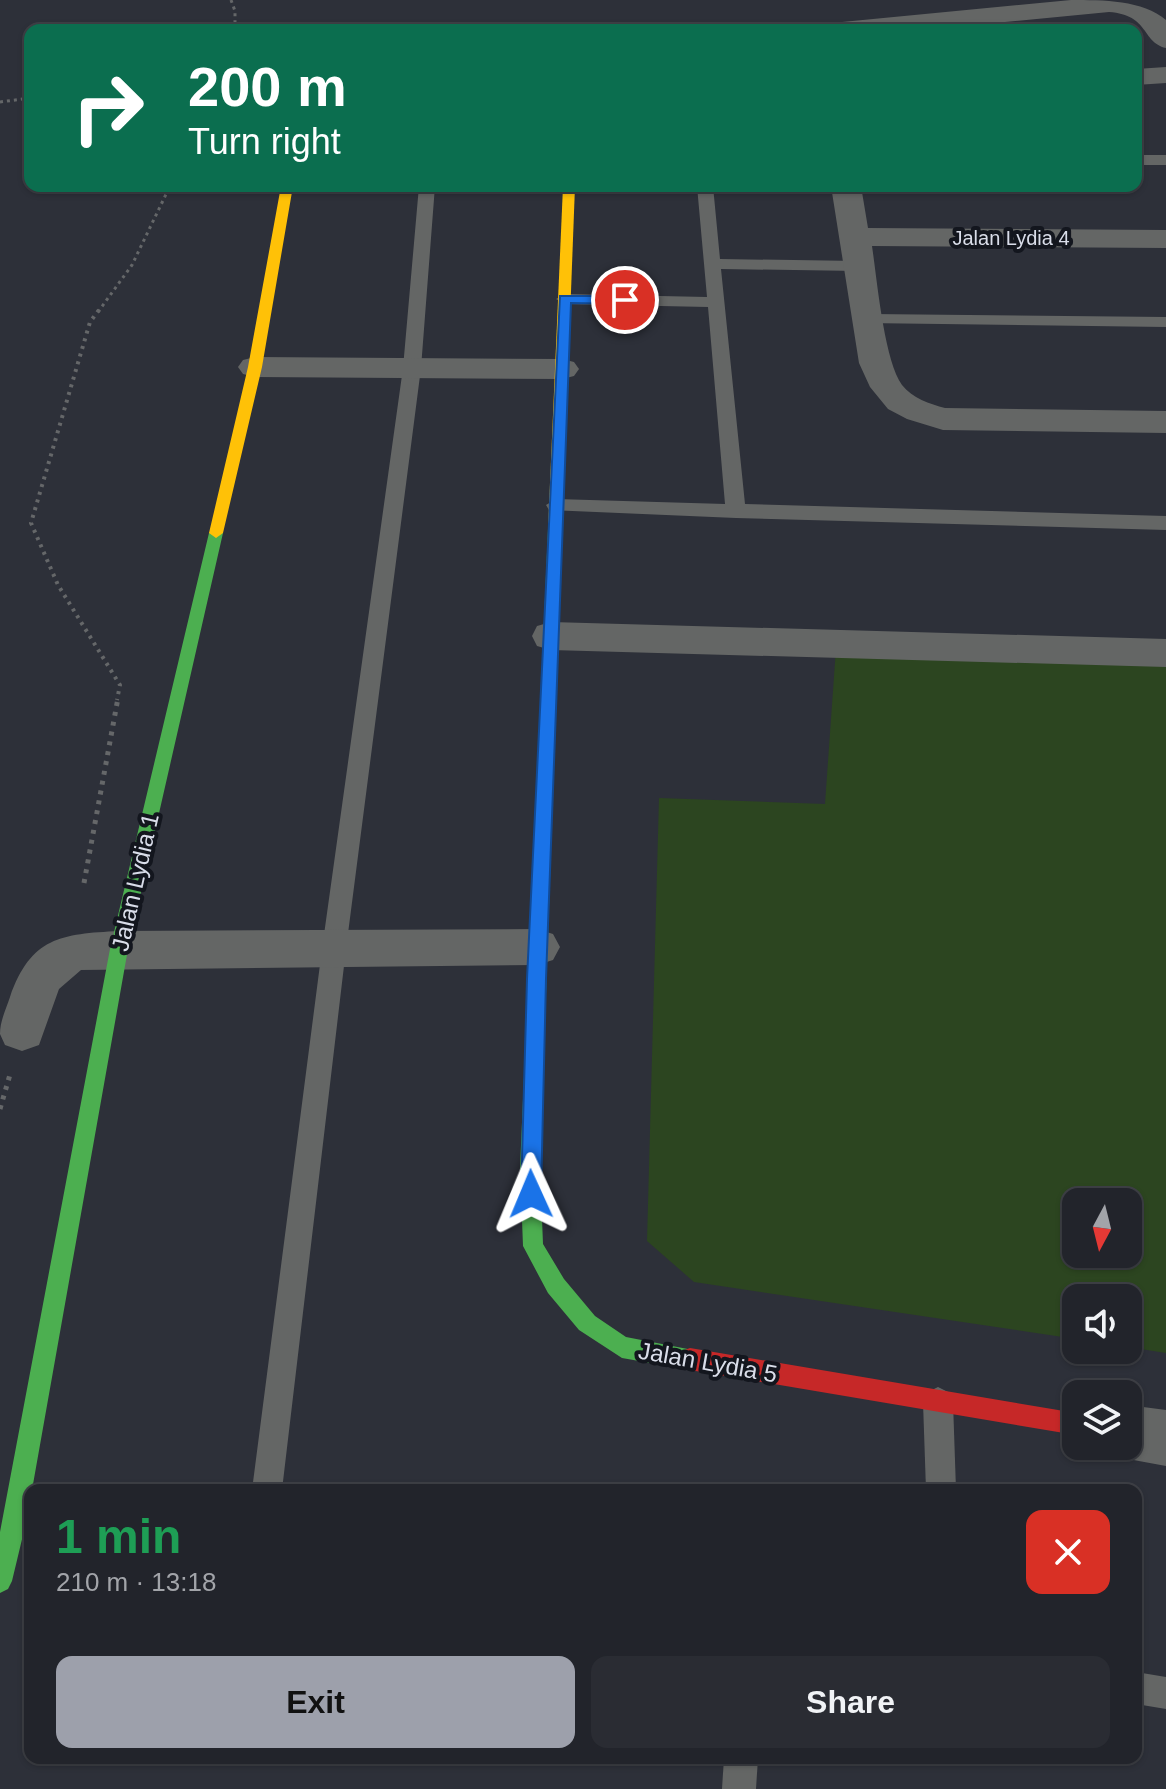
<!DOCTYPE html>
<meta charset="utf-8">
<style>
body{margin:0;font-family:Arial,sans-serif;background:#2a2c33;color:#f1f3f6;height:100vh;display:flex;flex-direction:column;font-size:30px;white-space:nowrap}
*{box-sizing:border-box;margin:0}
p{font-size:26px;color:#a2a4a9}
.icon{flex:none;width:44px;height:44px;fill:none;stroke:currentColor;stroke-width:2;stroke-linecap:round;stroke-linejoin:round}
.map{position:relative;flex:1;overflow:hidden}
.side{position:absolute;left:24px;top:1484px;width:1118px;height:280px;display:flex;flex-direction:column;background:#22242b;border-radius:16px;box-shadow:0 2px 6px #0004,0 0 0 2px #3f4147}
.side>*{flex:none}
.top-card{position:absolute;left:24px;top:24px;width:1118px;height:168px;border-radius:16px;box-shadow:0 2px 6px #0004,0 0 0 2px #3f4147;background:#0b6e4f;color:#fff;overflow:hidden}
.needle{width:52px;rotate:187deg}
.buttons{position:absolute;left:1062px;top:1188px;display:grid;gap:16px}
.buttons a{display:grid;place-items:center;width:80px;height:80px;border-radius:16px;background:#22242b;box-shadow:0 2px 6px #0004,0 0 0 2px #3f4147;font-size:40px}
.pin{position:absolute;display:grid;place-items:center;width:68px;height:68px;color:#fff;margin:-34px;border:4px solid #fff;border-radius:50%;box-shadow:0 2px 8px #0007}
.me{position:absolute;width:88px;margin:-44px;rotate:359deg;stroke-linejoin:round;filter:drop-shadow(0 0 6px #0008)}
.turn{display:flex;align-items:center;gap:28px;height:168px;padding:0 32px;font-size:36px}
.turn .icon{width:104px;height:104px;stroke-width:2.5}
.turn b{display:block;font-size:56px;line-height:68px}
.round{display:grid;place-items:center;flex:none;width:84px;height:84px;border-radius:16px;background:#2a2c33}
.headline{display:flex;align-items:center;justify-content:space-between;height:136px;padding:0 32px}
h1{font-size:48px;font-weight:600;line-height:60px;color:#1e9e55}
.cta{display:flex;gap:16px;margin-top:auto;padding:16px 32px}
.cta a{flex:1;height:92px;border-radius:16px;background:#9da0ab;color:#111;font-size:32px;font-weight:600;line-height:92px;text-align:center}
.cta a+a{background:#2a2c33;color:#f1f3f6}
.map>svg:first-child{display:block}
</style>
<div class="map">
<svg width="1166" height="1789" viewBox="0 0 1166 1789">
<rect width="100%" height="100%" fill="#2d3039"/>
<path fill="#2c4520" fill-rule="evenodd" d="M836,648L1166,654V1353L1128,1347V1298H1076V1339L694,1282L647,1241L659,798L825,804ZM1076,1202H1128V1254H1076Z"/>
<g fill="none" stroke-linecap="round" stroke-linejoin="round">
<g stroke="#656769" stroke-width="3" stroke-dasharray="3 4" stroke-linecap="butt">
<polyline points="231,0 235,11 235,30"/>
<polyline points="0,102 30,98"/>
<polyline points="98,312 132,265 170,186"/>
</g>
<polyline stroke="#656769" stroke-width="4" stroke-dasharray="3 5" stroke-linecap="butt" points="99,310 90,322 31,523 58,585 120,685 117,700"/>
<g stroke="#656769" stroke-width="5" stroke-dasharray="4 6" stroke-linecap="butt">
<polyline points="84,883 118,698"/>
<polyline points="0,1109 11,1071"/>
</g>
<g fill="#646665" fill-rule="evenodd">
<rect x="1136" y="155" width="30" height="10"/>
<polygon points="419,186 435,186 421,368 346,949 282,1490 252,1490 322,949 403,368"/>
<polygon points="697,186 713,186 720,259 858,261 866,266 858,271 721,269 745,504 1166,516 1166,530 736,518 549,510 546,505 556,499 725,504 708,307 565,304 556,299 565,294 707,297"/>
<polygon points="870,314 1166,317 1166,327 864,323 861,319 864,315"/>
<polygon points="938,1387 948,1392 953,1402 956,1490 926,1490 923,1402 928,1392"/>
<polygon points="1136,1672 1166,1677 1166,1709 1136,1704"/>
<polygon points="724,1758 758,1758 756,1789 722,1789"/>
</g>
<g fill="#646665" fill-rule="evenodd">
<path d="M1071,0C1103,0 1143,0 1166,20V48C1141,42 1150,15 1109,12L922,30H829L833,24L842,22Z"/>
<polygon points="1166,67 1166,83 1136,85 1136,69"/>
<path d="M831,186H861L868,228L1166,230V248L872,246C877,279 884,360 902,385C912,398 930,404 945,408L1166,411V433L943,430L907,419L888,409L870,387L859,363Z"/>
<polygon points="255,357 562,359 574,362 579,369 574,376 562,379 255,377 243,374 238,367 243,360"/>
<polygon points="551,622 1166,639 1166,667 551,650 537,646 532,636 537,626"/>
<path d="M537,929L553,934L560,947L553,960L537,965L81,970L59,989L39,1045L22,1051L5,1045L0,1034C0,1021 6,1009 10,997C31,937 61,934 119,931Z"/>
<polygon points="1128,1405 1166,1410 1166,1466 1128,1459 1109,1451 1106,1446 1128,1446"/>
</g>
<g fill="#4caf50" fill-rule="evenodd">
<polygon points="555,524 562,529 540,1168 543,1244 564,1279 595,1316 626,1337 698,1351 701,1359 698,1367 690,1370 622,1358 579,1330 548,1293 523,1246 520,1168 548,529"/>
<polygon points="216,528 223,533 128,949 32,1490 30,1490 30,1506 12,1581 8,1589 0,1593 0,1532 110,949 209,533"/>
</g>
<g fill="#ffc107" fill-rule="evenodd">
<polygon points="281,186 293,186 262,367 223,533 216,538 209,533 248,367"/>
<polygon points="563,186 575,186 562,529 555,534 548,529"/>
</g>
<polygon fill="#c62828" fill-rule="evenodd" points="690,1348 1076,1413 1076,1435 690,1370 682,1367 679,1359 682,1351"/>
</g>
<polygon fill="#1a73e8" stroke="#114b97" stroke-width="2" points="560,296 625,296 631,300 625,304 571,303 546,979 541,1194 538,1201 531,1203 524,1201 521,1194 527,979"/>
<g text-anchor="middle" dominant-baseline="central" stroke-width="8" stroke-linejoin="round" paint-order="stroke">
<g font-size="20" fill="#d9dde9" stroke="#13161e">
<text x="1011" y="238">Jalan Lydia 4</text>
</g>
<g font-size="24" fill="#d9dde9" stroke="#13161e">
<text transform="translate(135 882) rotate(-77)">Jalan Lydia 1</text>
<text transform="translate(708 1362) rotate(10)">Jalan Lydia 5</text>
</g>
</g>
</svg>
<div class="buttons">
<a><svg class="needle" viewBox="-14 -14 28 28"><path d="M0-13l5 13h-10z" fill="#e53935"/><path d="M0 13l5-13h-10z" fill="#a2a4a9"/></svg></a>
<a><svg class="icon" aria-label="sound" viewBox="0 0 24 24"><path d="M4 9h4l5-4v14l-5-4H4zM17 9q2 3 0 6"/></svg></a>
<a><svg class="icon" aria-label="layers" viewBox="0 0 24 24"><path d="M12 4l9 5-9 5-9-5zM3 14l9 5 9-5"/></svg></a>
</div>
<div class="pin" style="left:625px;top:300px;background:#d93025"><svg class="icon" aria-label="arrive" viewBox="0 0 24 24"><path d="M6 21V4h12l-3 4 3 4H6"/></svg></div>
<svg class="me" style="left:531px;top:1194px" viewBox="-20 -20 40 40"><path d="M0-17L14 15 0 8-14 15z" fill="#1a73e8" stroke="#fff" stroke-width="4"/></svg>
<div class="top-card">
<div class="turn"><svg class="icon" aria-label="right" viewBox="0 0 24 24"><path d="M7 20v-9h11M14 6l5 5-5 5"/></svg><div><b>200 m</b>Turn right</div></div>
</div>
<section class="side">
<div class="headline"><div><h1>1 min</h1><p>210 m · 13:18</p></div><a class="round" style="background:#d93025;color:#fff"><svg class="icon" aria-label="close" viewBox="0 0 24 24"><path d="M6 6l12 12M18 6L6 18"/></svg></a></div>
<div class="cta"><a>Exit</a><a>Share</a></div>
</section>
</div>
